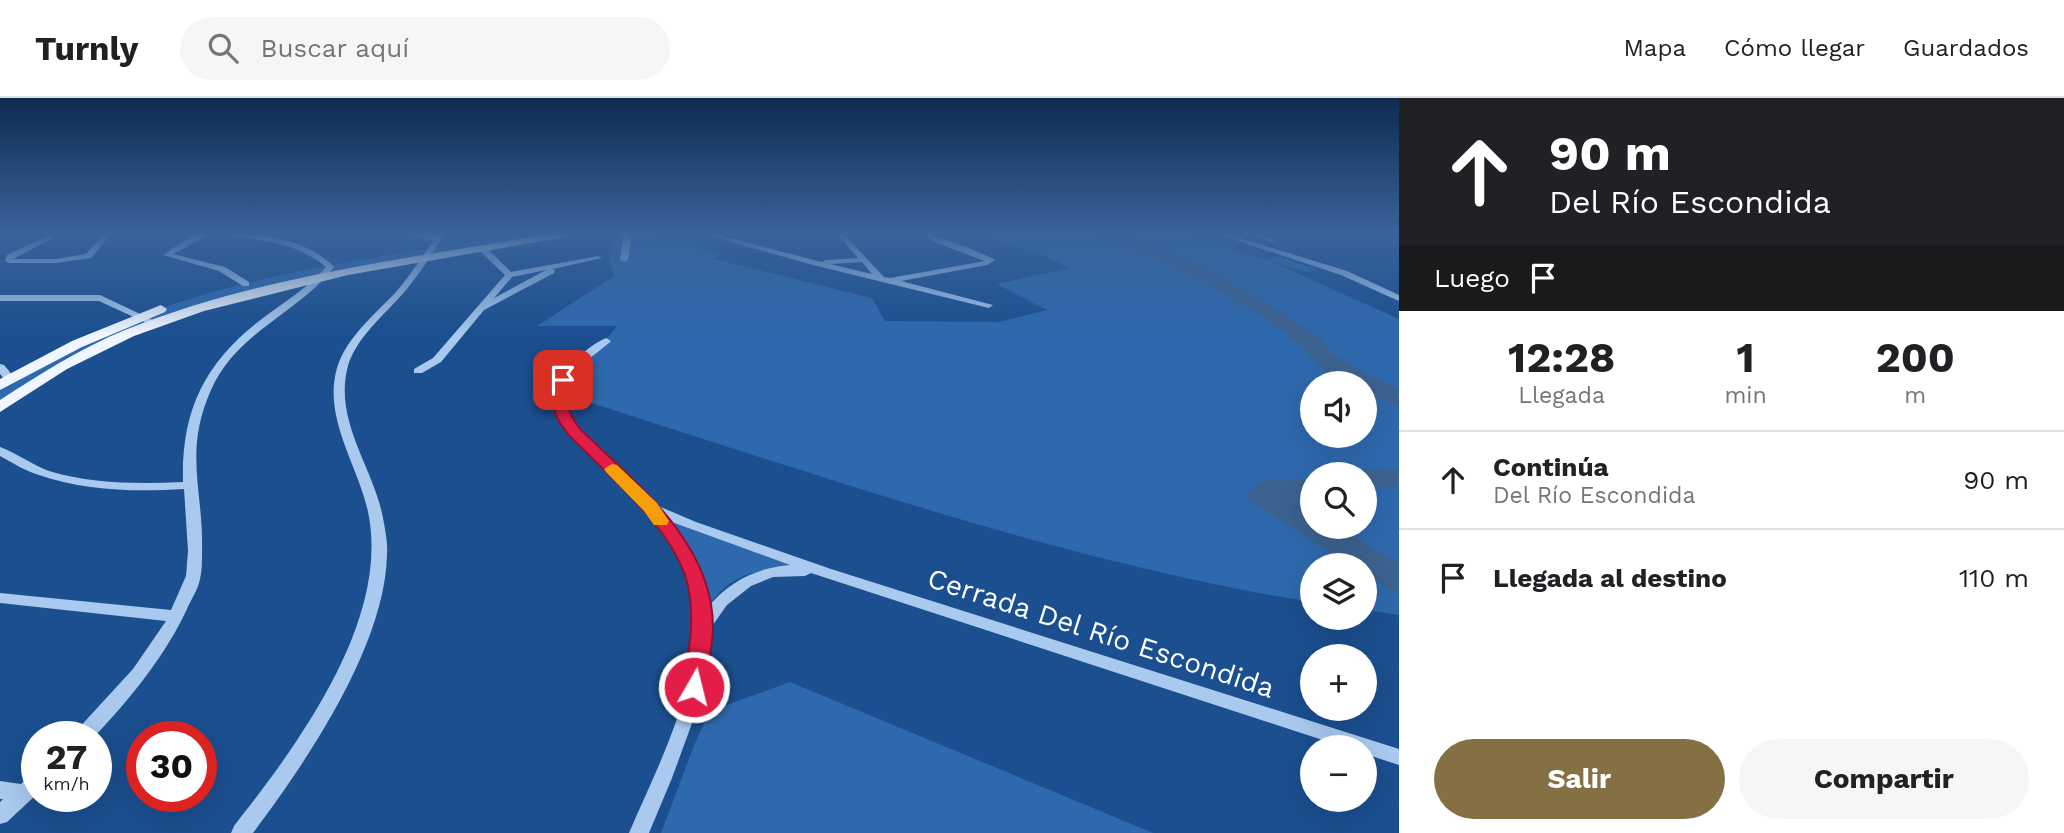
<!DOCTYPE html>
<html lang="es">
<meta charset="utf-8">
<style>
body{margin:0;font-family:"Work Sans",sans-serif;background:#f6f6f6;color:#202124;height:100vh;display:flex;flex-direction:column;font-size:26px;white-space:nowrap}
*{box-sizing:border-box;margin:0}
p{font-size:23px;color:#757577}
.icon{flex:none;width:38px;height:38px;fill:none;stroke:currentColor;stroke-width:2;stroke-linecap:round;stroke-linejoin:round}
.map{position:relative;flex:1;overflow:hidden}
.drawer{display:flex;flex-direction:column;background:#fff;width:665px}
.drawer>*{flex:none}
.hud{background:#202124;color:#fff;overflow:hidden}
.tools{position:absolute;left:1300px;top:273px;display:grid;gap:14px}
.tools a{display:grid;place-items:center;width:77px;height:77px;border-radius:50%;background:#fff;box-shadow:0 7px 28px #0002;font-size:35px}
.speed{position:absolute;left:21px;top:623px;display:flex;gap:14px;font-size:35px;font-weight:700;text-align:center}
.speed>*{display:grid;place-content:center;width:91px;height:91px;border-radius:50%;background:#fff;box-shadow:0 7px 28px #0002;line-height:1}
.speed small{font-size:18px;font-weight:400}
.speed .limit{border:10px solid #d22;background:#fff;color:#111}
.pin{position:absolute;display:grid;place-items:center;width:60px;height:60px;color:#fff;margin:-30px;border-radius:14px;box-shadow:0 4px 10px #0006}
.me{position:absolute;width:77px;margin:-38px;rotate:8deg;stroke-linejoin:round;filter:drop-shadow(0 0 5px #0008)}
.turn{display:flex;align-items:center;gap:24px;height:147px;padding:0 35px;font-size:32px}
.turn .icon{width:91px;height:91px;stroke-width:2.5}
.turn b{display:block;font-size:49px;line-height:60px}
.then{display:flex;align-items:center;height:66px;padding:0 35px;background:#0003;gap:14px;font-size:26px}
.eta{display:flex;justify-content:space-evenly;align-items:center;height:119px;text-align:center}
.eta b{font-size:42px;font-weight:700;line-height:49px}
.button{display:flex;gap:14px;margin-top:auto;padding:14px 35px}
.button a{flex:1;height:80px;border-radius:42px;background:#847042;color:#fff;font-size:28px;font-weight:700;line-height:80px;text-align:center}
.button a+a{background:#f6f6f6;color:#202124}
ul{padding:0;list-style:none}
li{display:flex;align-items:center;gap:21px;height:98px;padding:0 35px;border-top:2px solid #e0e0e0}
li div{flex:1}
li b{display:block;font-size:26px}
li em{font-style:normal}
header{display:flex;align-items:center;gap:42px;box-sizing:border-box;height:98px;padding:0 35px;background:#fff;border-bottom:2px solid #e0e0e0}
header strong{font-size:33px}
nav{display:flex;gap:38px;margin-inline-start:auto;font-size:24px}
.search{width:490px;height:63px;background:#f6f6f6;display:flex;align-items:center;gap:18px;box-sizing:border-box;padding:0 24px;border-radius:38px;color:#757577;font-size:26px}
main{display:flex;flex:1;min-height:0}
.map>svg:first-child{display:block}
</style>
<header>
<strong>Turnly</strong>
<div class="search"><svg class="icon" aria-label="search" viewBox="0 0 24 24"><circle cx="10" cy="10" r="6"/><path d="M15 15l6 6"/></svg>Buscar aquí</div>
<nav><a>Mapa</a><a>Cómo llegar</a><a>Guardados</a></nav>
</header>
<main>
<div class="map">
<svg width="1399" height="735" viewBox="0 0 1399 735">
<rect width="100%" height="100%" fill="#1b4f8f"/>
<g fill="#2e69ad" fill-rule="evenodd">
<path d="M527,135H571L268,190L118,242L0,309V287C47,264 94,236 143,217C265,171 399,156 527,135Z"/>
<path d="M612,135H631L633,137L648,135L721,156L714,161L872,200L885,223L999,224L1047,212L997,186L1068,170L1044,157L973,135H1187L1266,162L1276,158L1319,172L1306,174L1268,162L1399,221V517L1365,512V467H1312V504C1056,463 807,372 559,295C566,268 601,251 617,228H537L614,178L609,161L616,138ZM1312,285H1365V338H1312ZM1312,376H1365V429H1312Z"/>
<path d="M642,410L656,417L808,471C760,470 733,471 704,514L681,454Z"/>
<polygon points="790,584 1153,735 661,735 695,645 710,613"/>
</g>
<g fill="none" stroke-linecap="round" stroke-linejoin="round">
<g fill="#3c6290" fill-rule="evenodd">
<path d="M1096,135H1120L1189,161L1230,182L1317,237L1335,257L1367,277L1399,290V308L1365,294V285C1346,285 1331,280 1317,266C1310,260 1306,251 1299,246C1239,198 1170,167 1099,139Z"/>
<polygon points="1365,371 1399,372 1399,390 1365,389 1365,376 1352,376"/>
<polygon points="1269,382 1312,382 1312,400 1291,401 1312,413 1312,429 1338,429 1399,465 1399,494 1386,490 1365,476 1365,467 1351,467 1251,404 1246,397 1258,385"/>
</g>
<g fill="#a9c9ee" fill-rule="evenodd">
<polygon points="54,135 63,135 13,161 56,161 86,156 105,135 112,135 91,160 56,165 9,165 5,163 7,157"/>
<polygon points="202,135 212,135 173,156 225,169 249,184 249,188 243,188 219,173 163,157 193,137"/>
<path d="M221,135C259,135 306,140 334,169C298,216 237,233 211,292C183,355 204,392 202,455C202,463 202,473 200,481C198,492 191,501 187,511C165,558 131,600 94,639H73L76,633L133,571L166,523L0,505V495L171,512L186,478L188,453L184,391C136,394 85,393 39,377C25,373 13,365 0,358V349C17,355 32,367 49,373C92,386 139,386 183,384C181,309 207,261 267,217C287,202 309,189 326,169C296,144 261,142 224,137Z"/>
<path d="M408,135H417L435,139L438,135H445C433,155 421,174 406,192C386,216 354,240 347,272C335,325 374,371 383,420C385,431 388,445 387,457C385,548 307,663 253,735H231L234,728C296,649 388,526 369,419C361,371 322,322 337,270C346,240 374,217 395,195C409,179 421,161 433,143L408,137Z"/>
<polygon points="621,135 627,135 631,141 628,162 624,164 620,162 623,141"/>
<path d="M700,135H710L822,164L826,162L858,160L836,135H843L884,179L890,180L985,163L934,144L922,135C930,134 986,156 995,162L987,167L901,183L993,207L989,210L809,166ZM862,164L872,176L830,166Z"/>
<polygon points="1214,135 1224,135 1347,173 1399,197 1399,203 1341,177"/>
<polygon points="1244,135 1254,135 1276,142 1272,144"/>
<path d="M480,149H486L511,174L598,158L602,160L553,171L555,173L554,175L484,212L441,264L422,275H414V271L433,260L505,177L480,153ZM546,172L494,200L512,179Z"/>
<polygon points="0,197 100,197 159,225 157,227 151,227 99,203 0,203"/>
<path d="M606,240L611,243L609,245L580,268L568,283L565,299L570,316L579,332L593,348L656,407L696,424L831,471L1399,651V667L1365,656V649H1344L811,475L805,478L773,479L751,488L727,507L710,531L709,554L704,585L695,617L672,680L649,735H629C660,662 707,578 692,496C686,467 669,437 649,416C625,389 553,335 555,297C555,284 563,274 572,265C581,256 594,245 606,240ZM669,423L790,467C756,470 730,483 708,509C704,476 688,449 669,423Z"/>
<polygon points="0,266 4,267 14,279 14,283 6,283 0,276"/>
<polygon points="37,674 37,696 7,724 0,726 0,704 3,701 0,701 0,683 21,686 30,677"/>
</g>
<g fill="#f0f6ff" fill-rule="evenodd">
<path d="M556,135H576L571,138L348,177L204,213L134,238L67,271L0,314V302C40,276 81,250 125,232C262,177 412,160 556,135Z"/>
<polygon points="161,207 167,211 165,214 82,249 0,292 0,281 72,243"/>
</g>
</g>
<linearGradient id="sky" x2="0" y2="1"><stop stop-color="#0f2b4f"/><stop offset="0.57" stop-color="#39639b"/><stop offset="1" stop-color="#39639b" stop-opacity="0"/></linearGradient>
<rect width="1399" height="237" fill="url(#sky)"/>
<path fill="#e11d48" stroke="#92132f" stroke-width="2" d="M563,278L570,282C566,305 566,312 580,331C636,385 714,445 713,531C712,550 708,570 705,589L702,596L694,598L686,596L683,589C689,552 697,514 685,477C668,430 626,394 592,360C579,347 564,335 557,319C551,307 554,295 556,282Z"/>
<polygon fill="#f59e0b" points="612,366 617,367 657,405 669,423 667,427 654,427 644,413 606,374 604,371"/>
<g text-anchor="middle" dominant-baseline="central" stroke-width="5" stroke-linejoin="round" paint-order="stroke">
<g font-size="28" fill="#fff" stroke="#1b4f8f">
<text transform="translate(1101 535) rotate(18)">Cerrada Del Río Escondida</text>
</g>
</g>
</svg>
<div class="tools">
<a><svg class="icon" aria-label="sound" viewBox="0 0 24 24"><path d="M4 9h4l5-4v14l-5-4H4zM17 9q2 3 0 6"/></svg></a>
<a><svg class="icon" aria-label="search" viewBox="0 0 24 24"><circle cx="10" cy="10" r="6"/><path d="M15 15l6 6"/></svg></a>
<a><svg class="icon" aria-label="layers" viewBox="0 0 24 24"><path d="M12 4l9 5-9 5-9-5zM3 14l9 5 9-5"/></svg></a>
<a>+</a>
<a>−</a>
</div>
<div class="speed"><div>27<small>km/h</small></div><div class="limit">30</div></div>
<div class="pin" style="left:563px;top:282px;background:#d93025"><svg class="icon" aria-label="arrive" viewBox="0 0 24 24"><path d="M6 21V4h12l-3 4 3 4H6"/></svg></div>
<svg class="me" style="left:694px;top:589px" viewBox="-20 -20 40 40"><circle r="17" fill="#e11d48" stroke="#fff" stroke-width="3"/><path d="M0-11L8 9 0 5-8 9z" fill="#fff"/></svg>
</div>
<section class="drawer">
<div class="hud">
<div class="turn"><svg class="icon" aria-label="ahead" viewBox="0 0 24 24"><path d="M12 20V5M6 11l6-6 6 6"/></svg><div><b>90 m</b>Del Río Escondida</div></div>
<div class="then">Luego<svg class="icon" aria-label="arrive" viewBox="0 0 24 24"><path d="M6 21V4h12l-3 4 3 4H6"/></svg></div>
</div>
<div class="eta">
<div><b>12:28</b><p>Llegada</p></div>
<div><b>1</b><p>min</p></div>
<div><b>200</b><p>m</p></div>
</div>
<ul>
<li><svg class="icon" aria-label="ahead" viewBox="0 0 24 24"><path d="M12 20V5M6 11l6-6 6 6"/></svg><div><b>Continúa</b><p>Del Río Escondida</p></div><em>90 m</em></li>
<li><svg class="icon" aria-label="arrive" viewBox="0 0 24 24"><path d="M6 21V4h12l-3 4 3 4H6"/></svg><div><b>Llegada al destino</b></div><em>110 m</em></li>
</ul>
<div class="button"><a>Salir</a><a>Compartir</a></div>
</section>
</main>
